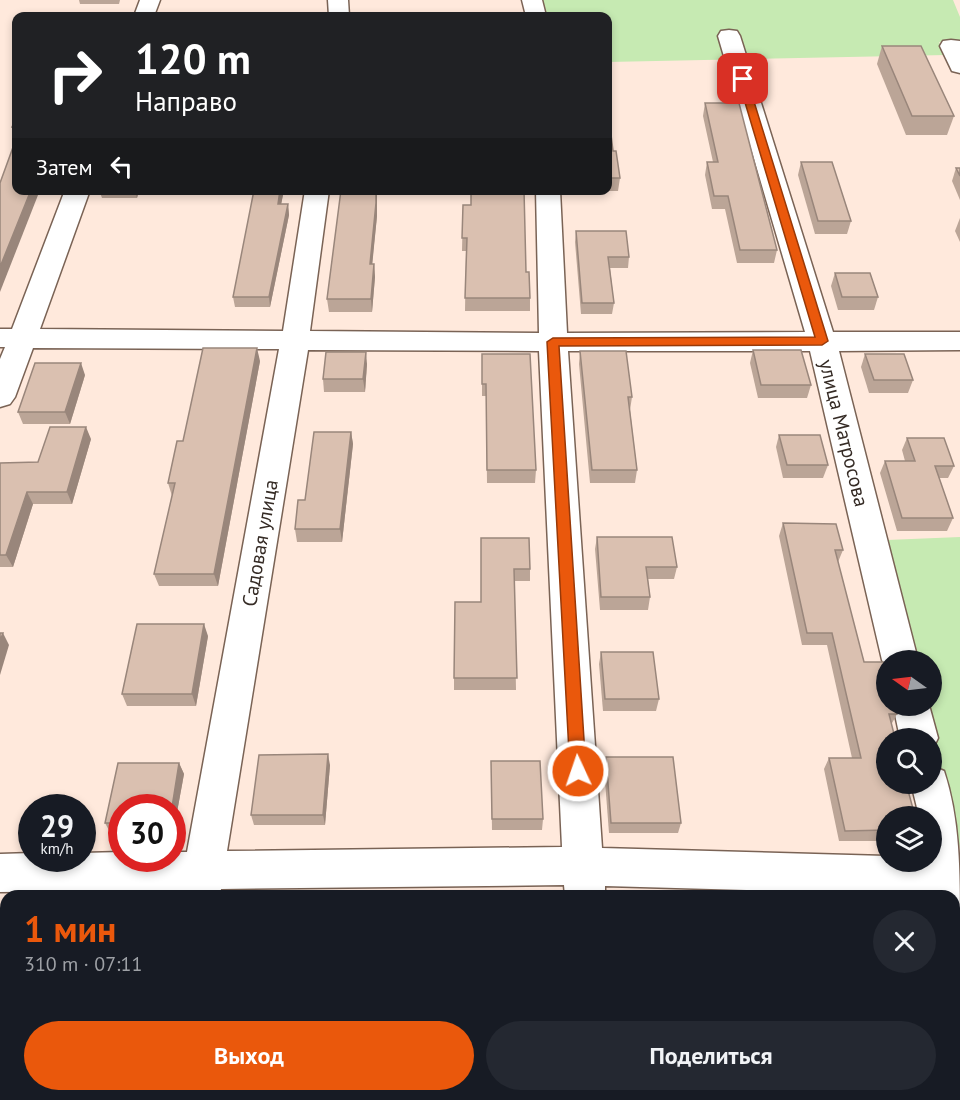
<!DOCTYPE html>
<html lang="ru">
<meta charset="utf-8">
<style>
body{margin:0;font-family:"PT Sans",sans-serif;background:#242831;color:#f1f3f6;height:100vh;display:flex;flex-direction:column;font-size:22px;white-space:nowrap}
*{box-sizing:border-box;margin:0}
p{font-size:20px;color:#9ea1a6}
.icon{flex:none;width:33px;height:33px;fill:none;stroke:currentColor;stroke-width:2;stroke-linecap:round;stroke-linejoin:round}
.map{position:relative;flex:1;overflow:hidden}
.details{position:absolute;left:0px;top:890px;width:960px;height:212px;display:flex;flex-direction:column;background:#171b24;border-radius:18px 18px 0 0;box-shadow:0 3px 9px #0003}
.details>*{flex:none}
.hud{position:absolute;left:12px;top:12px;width:600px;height:183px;border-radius:12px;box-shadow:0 3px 9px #0003;background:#202124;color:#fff;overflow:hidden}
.needle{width:39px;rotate:284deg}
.fabs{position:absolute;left:876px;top:650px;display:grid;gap:12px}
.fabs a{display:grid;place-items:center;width:66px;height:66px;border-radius:50%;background:#171b24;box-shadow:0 3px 9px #0003;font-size:30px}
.speed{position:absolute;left:18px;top:794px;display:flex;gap:12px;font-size:30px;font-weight:700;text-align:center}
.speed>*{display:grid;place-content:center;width:78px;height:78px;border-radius:50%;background:#171b24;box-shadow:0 3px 9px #0003;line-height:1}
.speed small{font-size:15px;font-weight:400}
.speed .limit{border:9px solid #d22;background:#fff;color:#111}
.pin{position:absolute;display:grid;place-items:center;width:51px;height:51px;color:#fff;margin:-26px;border-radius:12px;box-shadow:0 3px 9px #0006}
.me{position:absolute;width:66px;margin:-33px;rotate:357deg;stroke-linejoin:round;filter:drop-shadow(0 0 4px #0008)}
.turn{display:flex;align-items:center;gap:21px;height:126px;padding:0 24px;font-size:27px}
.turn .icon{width:78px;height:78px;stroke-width:2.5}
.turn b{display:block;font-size:42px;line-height:51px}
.then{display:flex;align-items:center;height:57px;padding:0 24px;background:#0003;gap:12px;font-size:22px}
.round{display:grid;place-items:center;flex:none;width:63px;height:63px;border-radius:32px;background:#242831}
.headline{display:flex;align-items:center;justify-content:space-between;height:102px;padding:0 24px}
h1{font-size:36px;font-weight:800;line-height:45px;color:#ea580c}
.action{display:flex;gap:12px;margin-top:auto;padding:12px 24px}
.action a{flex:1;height:69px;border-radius:36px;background:#ea580c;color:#fff;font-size:24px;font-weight:800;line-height:69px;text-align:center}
.action a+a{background:#242831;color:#f1f3f6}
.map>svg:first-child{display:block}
</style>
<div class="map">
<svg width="960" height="1100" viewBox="0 0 960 1100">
<rect width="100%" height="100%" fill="#ffe9dc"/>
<g fill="#c6eab2">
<polygon points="539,0 953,0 960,17 960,42 939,42 946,55 608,62 608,16 544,16"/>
<polygon points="960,537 960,848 926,705 932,705 932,660 915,660 887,540"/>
</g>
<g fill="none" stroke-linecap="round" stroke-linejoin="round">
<defs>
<g id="minor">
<polygon points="140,0 160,0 154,16 134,16"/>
<polygon points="328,0 348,0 349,16 329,16"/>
<polygon points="522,0 542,0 546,16 526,16"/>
<path d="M729,30L737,31L740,36L833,332H960V350L839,351L918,660H886V669L882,660L810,351H568L602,848L886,856V861H932V816H919L911,783H932V766L944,771C960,819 960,872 960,924L954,921V896L605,886V896H565L564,885L221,889L220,896H179L180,890L0,892V854L32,853V858H82V853L122,852V858H172V852H187L279,349L33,348L15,397L10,404L0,407V359L5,347H0V329H12L65,190H90L40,329L283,331L305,190H329L310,331L539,333L536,190H560L567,333L805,332L718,36L721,31ZM308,350L539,351L562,847L227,851Z"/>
<polygon points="951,40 960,41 960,73 952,71 940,46 943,41"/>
<polygon points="893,705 929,705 938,738 932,750 932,738 900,738"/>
<rect x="145" y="1095" width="46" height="5"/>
<rect x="573" y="1095" width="46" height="5"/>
</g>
</defs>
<use href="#minor" stroke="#7a6355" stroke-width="3"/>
<use href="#minor" fill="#fff" fill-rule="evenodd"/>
</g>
<g fill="#bba597">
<polygon points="79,0 120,0 119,4 80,4"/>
<polygon points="882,46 954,116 947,135 906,135 877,64"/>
<polygon points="705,103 777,250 774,263 737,263 725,209 712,209 705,175 707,162 713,162 703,116"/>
<polygon points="608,110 613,151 620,178 618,191 577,191 608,190"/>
<polygon points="16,118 16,190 16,139 12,127"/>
<polygon points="801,162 851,221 847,234 815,234 798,175"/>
<polygon points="956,168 960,168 960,200 952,181"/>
<polygon points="99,190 139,190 137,198 102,198"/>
<polygon points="284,190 281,204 288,204 289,215 270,307 235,307 233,297"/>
<polygon points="339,190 377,190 377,216 372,264 374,264 375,277 372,312 329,312 327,299 341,194 339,194"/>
<polygon points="463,205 526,272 530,298 530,311 465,311 466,251 462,251"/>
<polygon points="960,218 960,242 955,231"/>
<polygon points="576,231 629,257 628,268 610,268 614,303 612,314 581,314 575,242"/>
<polygon points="835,273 878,297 874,310 838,310 831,286"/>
<polygon points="753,350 811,385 807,398 758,398 750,363"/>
<polygon points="580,351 632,397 630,410 637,470 635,483 590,483 579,364"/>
<polygon points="482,354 536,470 535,483 487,483 486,396 482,396"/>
<polygon points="865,354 913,380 908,393 869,393 861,367"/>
<polygon points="260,361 218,586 159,586 154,574 172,496 168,483 183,441"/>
<polygon points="367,364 365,392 324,392 323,379"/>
<polygon points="85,375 70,424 23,424 18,412"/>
<polygon points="351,432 353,444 342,542 297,542 295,529 305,500"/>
<polygon points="779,435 828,465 823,478 783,478 776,447"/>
<polygon points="907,438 954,466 948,478 939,478 953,518 947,531 897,531 880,473 885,461 905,461 902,450"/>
<polygon points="91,439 72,504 33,504 13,567 0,567 0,463 38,462"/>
<polygon points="783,523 843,550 838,562 864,662 897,714 891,725 886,816 886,841 839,841 824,769 829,758 852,758 827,645 802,645 779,536"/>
<polygon points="597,537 677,567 674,579 648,579 650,597 648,610 600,610 595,549"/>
<polygon points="529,538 530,569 530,581 514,581 516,690 454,690 454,678 481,602"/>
<polygon points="208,636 196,706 127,706 122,694"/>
<polygon points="601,652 659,699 656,711 603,711 599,664"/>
<polygon points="606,757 681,823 678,833 609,833 604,768"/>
<polygon points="491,761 543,819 542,830 492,830"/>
<polygon points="118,763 179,763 184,774 173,834 172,834 172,807 122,807 122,834 111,834 105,823"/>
<polygon points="330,765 325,825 254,825 251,815"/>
<polygon points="954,977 960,1000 960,1024 954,1030"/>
<rect x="627" y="1095" width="79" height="5"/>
<polygon points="898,1095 954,1095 960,1100 899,1100"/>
</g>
<g fill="#99867b">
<polygon points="31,190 40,190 0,292 0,267"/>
<polygon points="135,190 139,190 137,198"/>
<polygon points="280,190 284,190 279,215 278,204"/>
<polygon points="376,190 377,190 377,216 371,277 370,264"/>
<polygon points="288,204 289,215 270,307 269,297"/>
<polygon points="374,264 375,277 372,312 371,299"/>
<polygon points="257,348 260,361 218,586 214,574"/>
<polygon points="366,352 367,364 365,392 363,379"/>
<polygon points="81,363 85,375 70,424 65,412"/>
<polygon points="86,427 91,439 72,504 67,492"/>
<polygon points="351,432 353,444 342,542 340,529"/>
<polygon points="27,492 33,504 13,567 6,555"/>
<polygon points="204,624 208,636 196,706 192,694"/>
<polygon points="3,633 9,645 0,675 0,641"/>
<polygon points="328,754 330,765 325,825 323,815"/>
<polygon points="179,763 184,774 173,834 172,832 172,807"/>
</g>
<g fill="#dac0b0" stroke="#99867b" stroke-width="1.5">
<polygon points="882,46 921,46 954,116 912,116"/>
<polygon points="705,103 739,103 777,250 740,250 728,196 714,196 707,162 718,162"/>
<polygon points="608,110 613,151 616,151 620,178 608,178"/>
<polygon points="16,118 16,127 12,127"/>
<polygon points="16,139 16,190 31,190 0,267 0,183"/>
<polygon points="801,162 832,162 851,221 818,221"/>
<polygon points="956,168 960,168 960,176"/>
<polygon points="254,190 280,190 278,204 288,204 269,297 233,297"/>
<polygon points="341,190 376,190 376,203 370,264 374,264 371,299 327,299"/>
<polygon points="471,190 524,190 526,272 529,272 530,298 465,298 467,238 462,238 463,205 471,205"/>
<polygon points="576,231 626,231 629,257 608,257 614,303 582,303"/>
<polygon points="835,273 870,273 878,297 842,297"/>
<polygon points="203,348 257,348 214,574 154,574 175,483 168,483 177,441 183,441"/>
<polygon points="753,350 801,350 811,385 761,385"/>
<polygon points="580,351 626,351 632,397 628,397 637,470 592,470"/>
<polygon points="326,352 366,352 363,379 323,379"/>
<polygon points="482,354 530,354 536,470 487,470 486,384 482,384"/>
<polygon points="865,354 904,354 913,380 874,380"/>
<polygon points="35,363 81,363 65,412 18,412"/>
<polygon points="50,427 86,427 67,492 27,492 6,555 0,555 0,463 38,462"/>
<polygon points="314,432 351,432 340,529 295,529 298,500 305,500"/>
<polygon points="779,435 820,435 828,465 787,465"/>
<polygon points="907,438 944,438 954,466 935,466 953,518 902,518 885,461 915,461"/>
<polygon points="783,523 836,524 843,550 835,550 864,662 884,662 886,673 886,705 895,705 897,714 889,714 895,738 886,738 886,783 906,783 915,816 886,816 886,830 845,831 829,758 861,758 832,633 807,633"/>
<polygon points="597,537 672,537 677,567 646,567 650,597 601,597"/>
<polygon points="481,538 529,538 530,569 514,569 517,678 454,678 455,602 481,602"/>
<polygon points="137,624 204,624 192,694 122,694"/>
<polygon points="0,633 3,633 0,641"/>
<polygon points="601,652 653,652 659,699 605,699"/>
<polygon points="328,754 323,815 251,815 259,755"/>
<polygon points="606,757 673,757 681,823 611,823"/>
<polygon points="491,761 540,761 543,819 492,819"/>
<polygon points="118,763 179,763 172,807 122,807 122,823 105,823"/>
<polygon points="954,977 960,1000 960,1019 954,1019"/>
<polygon points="954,1083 960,1084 960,1100 908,1100 907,1095 954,1095"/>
<rect x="479" y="1095" width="75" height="5"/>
<rect x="630" y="1095" width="76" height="5"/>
</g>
<polygon fill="#ea580c" stroke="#983908" stroke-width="1.5" points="739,77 747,79 828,341 822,345 559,346 586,771 583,776 578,778 572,776 570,771 547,342 553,338 815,337 738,79"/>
<g text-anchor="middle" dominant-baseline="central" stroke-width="4.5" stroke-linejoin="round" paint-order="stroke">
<g font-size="20" fill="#352b25" stroke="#fff">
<text transform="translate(844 433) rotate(76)">улица Матросова</text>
<text transform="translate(260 543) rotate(-80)">Садовая улица</text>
</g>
</g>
</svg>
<div class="fabs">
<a><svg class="needle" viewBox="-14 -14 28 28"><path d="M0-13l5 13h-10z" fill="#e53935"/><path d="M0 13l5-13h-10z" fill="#9ea1a6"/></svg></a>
<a><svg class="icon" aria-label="search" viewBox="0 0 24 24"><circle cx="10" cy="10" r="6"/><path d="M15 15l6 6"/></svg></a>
<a><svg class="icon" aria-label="layers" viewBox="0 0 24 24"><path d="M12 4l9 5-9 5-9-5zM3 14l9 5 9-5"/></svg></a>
</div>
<div class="speed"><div>29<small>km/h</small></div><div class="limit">30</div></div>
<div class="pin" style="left:743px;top:79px;background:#d93025"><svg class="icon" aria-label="arrive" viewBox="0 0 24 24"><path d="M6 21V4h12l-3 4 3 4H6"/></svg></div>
<svg class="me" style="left:578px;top:771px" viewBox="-20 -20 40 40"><circle r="17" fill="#ea580c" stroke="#fff" stroke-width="3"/><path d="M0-11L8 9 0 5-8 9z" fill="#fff"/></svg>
<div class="hud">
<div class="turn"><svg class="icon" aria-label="right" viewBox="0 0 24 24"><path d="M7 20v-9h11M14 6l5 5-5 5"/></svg><div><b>120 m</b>Направо</div></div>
<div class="then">Затем<svg class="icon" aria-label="left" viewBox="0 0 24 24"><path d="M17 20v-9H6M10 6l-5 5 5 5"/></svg></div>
</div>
<section class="details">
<div class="headline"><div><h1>1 мин</h1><p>310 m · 07:11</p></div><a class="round"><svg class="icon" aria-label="close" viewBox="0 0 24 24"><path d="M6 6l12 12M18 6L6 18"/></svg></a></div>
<div class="action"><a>Выход</a><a>Поделиться</a></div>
</section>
</div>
